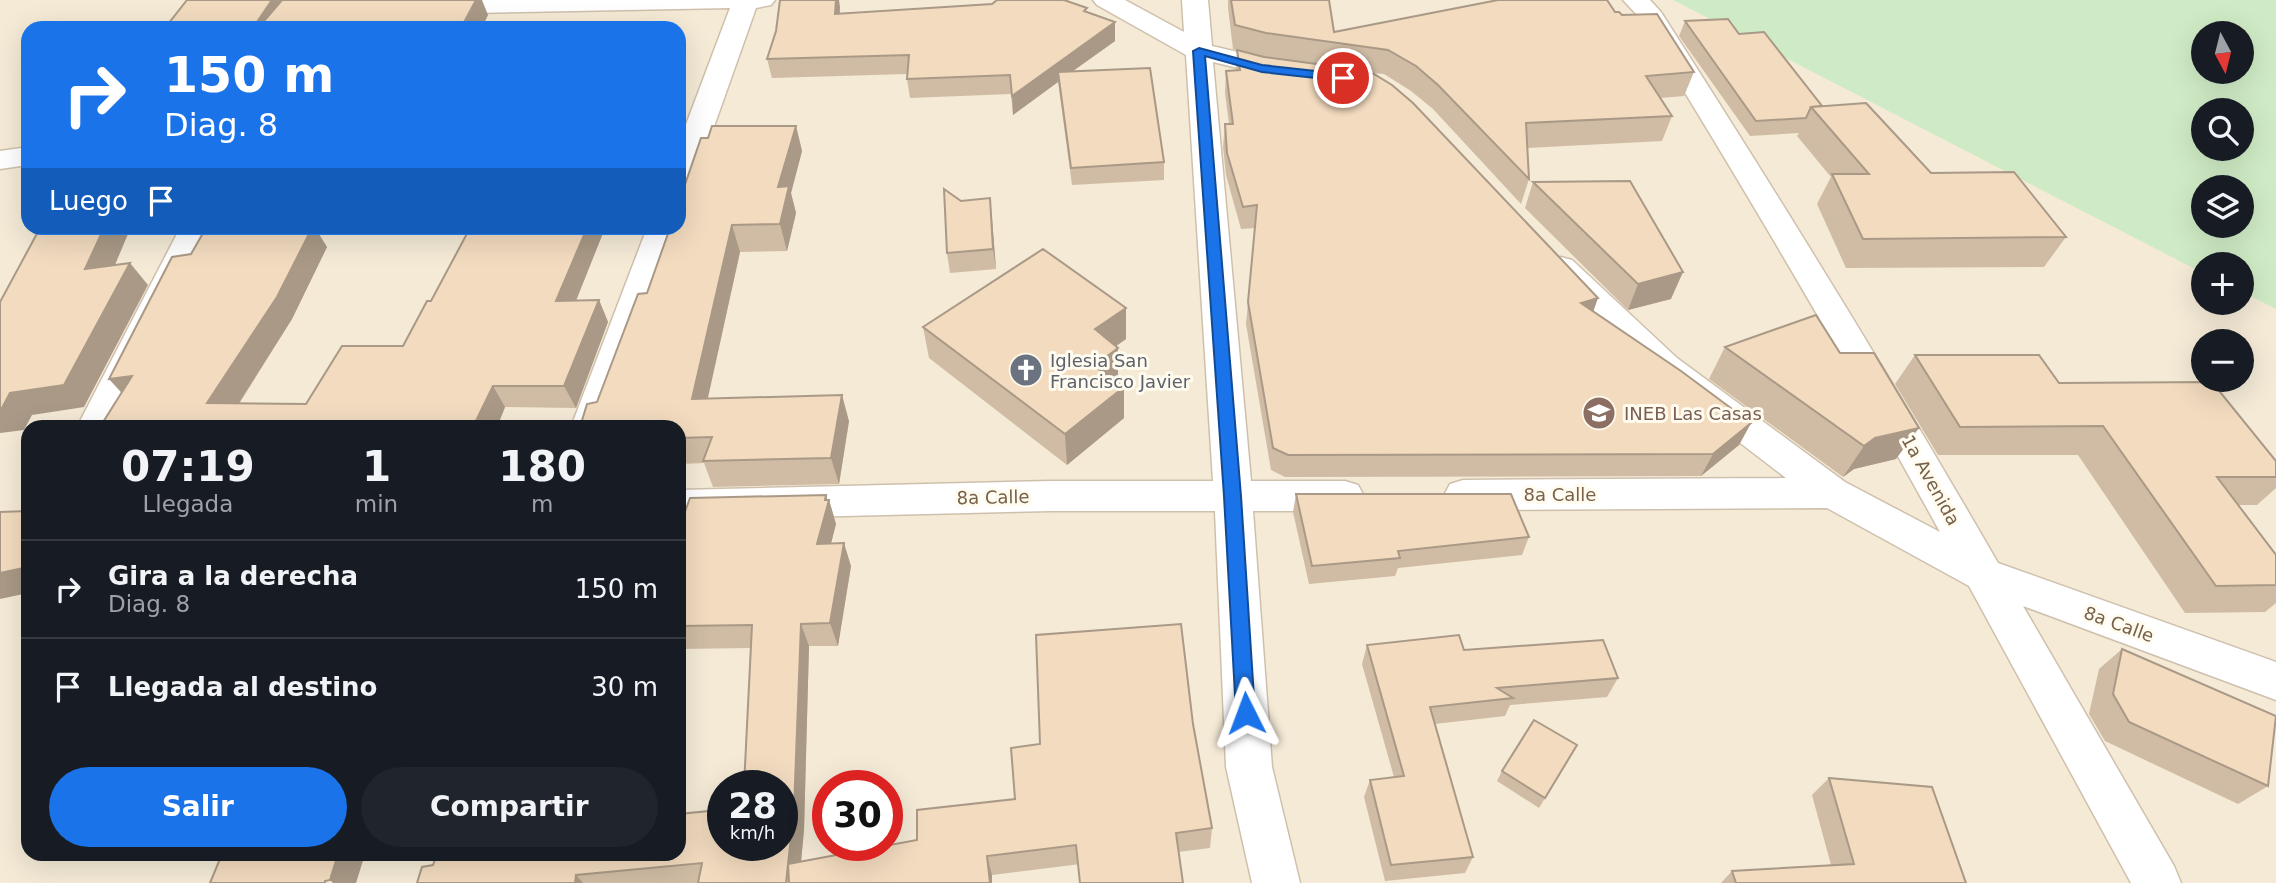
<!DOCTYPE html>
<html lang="es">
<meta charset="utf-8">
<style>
body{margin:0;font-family:"DejaVu Sans",sans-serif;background:#20242c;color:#f1f3f6;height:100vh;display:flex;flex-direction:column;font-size:26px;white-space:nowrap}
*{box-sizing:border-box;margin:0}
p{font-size:23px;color:#9ea1a6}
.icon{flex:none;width:38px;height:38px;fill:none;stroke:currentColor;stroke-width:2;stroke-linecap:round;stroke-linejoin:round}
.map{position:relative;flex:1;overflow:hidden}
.side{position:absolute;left:21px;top:420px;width:665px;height:441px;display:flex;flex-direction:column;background:#171b24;border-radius:21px;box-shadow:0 7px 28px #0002}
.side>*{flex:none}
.top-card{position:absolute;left:21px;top:21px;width:665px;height:214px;border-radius:21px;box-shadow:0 7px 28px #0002;background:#1a73e8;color:#fff;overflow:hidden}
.needle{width:46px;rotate:173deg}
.controls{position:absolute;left:2191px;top:21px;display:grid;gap:14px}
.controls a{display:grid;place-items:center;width:63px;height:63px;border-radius:50%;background:#171b24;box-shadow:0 7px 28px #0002;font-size:35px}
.speed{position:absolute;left:707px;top:770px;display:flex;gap:14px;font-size:35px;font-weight:700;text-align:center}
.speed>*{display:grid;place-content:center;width:91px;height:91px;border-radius:50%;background:#171b24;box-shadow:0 7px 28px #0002;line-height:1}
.speed small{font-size:18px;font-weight:400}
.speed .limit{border:10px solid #d22;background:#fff;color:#111}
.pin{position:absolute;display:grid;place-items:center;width:60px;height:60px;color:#fff;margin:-30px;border:4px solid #fff;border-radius:50%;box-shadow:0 2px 7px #0007}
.me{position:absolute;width:77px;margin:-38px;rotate:357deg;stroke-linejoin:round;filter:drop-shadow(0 0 5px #0008)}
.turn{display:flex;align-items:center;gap:24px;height:147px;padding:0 28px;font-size:32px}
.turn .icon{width:91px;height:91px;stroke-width:2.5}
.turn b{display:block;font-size:49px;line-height:60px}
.then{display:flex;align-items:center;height:66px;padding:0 28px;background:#0003;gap:14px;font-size:26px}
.eta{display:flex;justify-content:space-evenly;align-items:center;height:119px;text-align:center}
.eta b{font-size:42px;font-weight:600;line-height:49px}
.primary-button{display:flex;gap:14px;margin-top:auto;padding:14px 28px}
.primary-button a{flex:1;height:80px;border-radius:42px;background:#1a73e8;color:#fff;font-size:28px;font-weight:600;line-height:80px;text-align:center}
.primary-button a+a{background:#20242c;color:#f1f3f6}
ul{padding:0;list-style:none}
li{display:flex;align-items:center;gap:21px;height:98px;padding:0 28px;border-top:2px solid #363941}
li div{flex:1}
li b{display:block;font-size:26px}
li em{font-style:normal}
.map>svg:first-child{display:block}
</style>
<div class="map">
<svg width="2276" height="883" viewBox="0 0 2276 883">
<rect width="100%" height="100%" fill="#fdf7e7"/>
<path fill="#f4ead6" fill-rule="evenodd" d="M0,0H2276V883H0ZM28,28H679V228H28ZM2203,33H2242V72H2203ZM2203,110H2242V149H2203ZM2203,187H2242V226H2203ZM2203,264H2242V303H2203ZM2203,341H2242V380H2203ZM28,427H679V854H28ZM723,786H782V845H723ZM828,786H887V845H828Z"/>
<path fill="#cfebc5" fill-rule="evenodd" d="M1673,0H2276V309L2242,292V264H2203V273ZM2203,33H2242V72H2203ZM2203,110H2242V149H2203ZM2203,187H2242V226H2203Z"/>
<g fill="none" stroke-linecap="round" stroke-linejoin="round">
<defs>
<g id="street">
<polygon points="390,0 775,0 771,5 756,8 694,183 690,190 679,192 679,143 730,8 421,14 394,5"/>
<polygon points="1093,0 1125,0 1184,32 1182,0 1208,0 1212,46 1297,66 1301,72 1297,78 1287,80 1213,62 1251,481 1345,481 1358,485 1364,496 1358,507 1345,511 1253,511 1272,767 1300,883 1252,883 1226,767 1215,511 1051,511 679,520 679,490 1051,481 1213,481 1186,55 1097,5"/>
<path d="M1623,0H1650L1661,12C1777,193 1890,376 1998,563L2276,662V700L2023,606L2174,866L2181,883H2131L1969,586L1827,508L1463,510L1450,506L1444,495L1450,484L1463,480L1786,478L1653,376L1550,276L1545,268L1550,260L1561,257L1572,260L1677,358L1845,482L1940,532C1844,357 1743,186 1638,16Z"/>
<polygon points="28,147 28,165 0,169 0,151"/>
<polygon points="180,228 211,228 113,427 77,427"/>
<polygon points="647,228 679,228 607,427 571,427"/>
</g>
</defs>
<use href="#street" stroke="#cfc0ad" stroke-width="3"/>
<use href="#street" fill="#fff" fill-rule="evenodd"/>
</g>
<g fill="#d0bca4">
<polygon points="1228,0 1329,0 1334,32 1615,12 1622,15 1694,72 1684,96 1660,98 1672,116 1662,141 1527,148 1529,179 1521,204 1433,109 1411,91 1384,74 1372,73 1593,312 1751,423 1739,445 1701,476 1285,477 1271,470 1246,324 1255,228 1241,229 1226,175 1223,147 1225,124 1229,124 1225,93 1226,71 1236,70 1237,50 1233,49 1228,8"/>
<polygon points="840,7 840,14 1088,12 1115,22 1115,41 1073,71 1164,162 1164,180 1072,185 1058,82 1013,115 1011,94 910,98 907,79 907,74 772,78 767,59 776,31"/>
<polygon points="1685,21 1739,34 1822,106 1931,173 2066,237 2044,267 1846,268 1817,204 1831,177 1797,136 1799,133 1750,136 1679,36"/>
<polygon points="796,126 802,151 791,193 796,213 787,251 740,252 708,398 849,421 839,484 713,487 704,463 679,464 679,427 597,402 647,293 708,138"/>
<polygon points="1533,182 1671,299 1628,310 1525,208"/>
<polygon points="992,219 996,269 950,273 947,253"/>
<polygon points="206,228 315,228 327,247 292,319 239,404 306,404 342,346 403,346 427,301 431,301 470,228 605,228 576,301 599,300 608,322 576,408 505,407 497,427 100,427 122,392 109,379 172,257 191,254"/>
<polygon points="1126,308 1126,339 1116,346 1118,348 1118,379 1116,381 1124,387 1124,418 1067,465 929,358 923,327"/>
<polygon points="1725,347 1896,459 1854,469 1843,477 1709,379"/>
<polygon points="1915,355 2059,383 2276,461 2276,488 2257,505 2238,505 2276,555 2276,603 2265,612 2185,613 2078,455 1938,455 1895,384"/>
<polygon points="1296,494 1529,537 1522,555 1398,568 1395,576 1309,584 1293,512"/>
<polygon points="826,495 827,500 829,500 836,524 831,543 851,566 838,646 809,646 804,830 801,862 917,840 1193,724 1212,828 1210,848 992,875 992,883 417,883 782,845 751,648 679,649 679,549 680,545 679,542 679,528"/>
<polygon points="1367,645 1464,650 1618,678 1607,697 1510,705 1505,716 1435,724 1473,857 1465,873 1385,881 1364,797 1370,780 1394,777 1362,664"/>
<polygon points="2122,649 2268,786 2238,804 2105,741 2089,714 2099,669"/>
<polygon points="1577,745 1539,808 1497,781 1502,771"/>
<polygon points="1829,778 1966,883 1721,883 1732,871 1831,865 1812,795"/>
</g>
<g fill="#a99986">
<polygon points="272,0 293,0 277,28 253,28"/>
<polygon points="476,0 482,0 488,15 482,28 461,28"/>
<polygon points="836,0 839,0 840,7 838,33 835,14"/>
<polygon points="1115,22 1115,41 1059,81 1058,72 1058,82 1013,115 1012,96"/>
<polygon points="796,126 802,151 791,193 796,213 787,251 780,224 778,187"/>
<polygon points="990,198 992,219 996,269 993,249"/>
<polygon points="732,225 740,252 702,424 692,399"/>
<polygon points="104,228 126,228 125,231 128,234 104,291 85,269"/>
<polygon points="312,228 315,228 327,247 292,319 225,425 207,403"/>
<polygon points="587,228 605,228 567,323 556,301"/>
<polygon points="130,263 148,285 84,407 32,415 24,430 0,433 0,408 10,393"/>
<polygon points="1683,272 1671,299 1628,310 1638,284"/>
<polygon points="1598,298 1590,321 1581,303"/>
<polygon points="599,300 608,322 576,408 564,386"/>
<polygon points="1126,308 1126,339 1096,360 1095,329"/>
<polygon points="1118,348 1118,379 1095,397 1094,366"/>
<polygon points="132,376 129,401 109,379"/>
<polygon points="493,386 505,407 497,427 473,427"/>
<polygon points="1124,387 1124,418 1067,465 1065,434"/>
<polygon points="842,395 849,421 839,484 831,458"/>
<polygon points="1751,423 1739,445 1701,476 1713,454"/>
<polygon points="1919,428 1896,459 1854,469 1843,477 1864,446 1875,438"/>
<polygon points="826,495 828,503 829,500 836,524 825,567 817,544"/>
<polygon points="844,543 851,566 838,646 830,623"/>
<polygon points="28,567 28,593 0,599 0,573"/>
<polygon points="801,624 809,646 804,830 799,883 788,864"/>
<polygon points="338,854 365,854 356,883 333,883 330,880"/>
<polygon points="987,856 992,875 992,883 990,883"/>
<polygon points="576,875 583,883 575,883"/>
</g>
<g fill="#f2dbbf" stroke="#a99986" stroke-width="2">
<polygon points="187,0 272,0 253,28 165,28"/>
<polygon points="282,0 476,0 461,28 258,28"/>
<polygon points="780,0 836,0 835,14 992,4 997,0 1064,0 1087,8 1084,11 1115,22 1012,96 1010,75 907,79 909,55 767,59 776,31"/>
<polygon points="1231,0 1329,0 1334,32 1498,0 1607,0 1615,12 1619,12 1622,15 1657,14 1694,72 1646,76 1672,116 1526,123 1529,179 1438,85 1416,66 1388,50 1266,33 1235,25"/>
<polygon points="1728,19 1739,34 1764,32 1822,106 1811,107 1806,118 1756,121 1685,21"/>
<polygon points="1237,50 1264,57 1369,71 1392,85 1413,103 1598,298 1581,303 1681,371 1751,423 1713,454 1288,455 1273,448 1248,302 1257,205 1243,207 1227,153 1225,124 1233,124 1226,71 1240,70"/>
<polygon points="1150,68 1164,162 1071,168 1058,72"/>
<polygon points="1866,103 1931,173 2014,172 2066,237 1863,239 1832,174 1869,174 1811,107"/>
<polygon points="712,126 796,126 778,187 789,186 780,224 732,225 692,399 842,395 831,458 703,461 712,437 679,438 679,427 580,427 587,404 597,402 638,294 647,293 670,228 679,228 679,202 701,138 708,138"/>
<polygon points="1630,181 1683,272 1638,284 1533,182"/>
<polygon points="944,189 961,201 990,198 993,249 947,253"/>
<polygon points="40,228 104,228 85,269 130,263 64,385 10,393 2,408 0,408 0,302"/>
<polygon points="206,228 312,228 277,297 207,403 306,404 342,346 403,346 427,301 431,301 470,228 587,228 556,301 599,300 564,386 493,386 473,427 100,427 132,376 109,379 172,257 191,254"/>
<polygon points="1043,249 1126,308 1095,329 1118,348 1094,366 1124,387 1065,434 923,327"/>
<polygon points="1816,315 1840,353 1874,353 1919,428 1875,438 1864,446 1725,347"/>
<polygon points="1915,355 2039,355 2059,383 2212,382 2276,461 2276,477 2217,477 2276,555 2276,585 2216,586 2103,426 1960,427"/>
<polygon points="1296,494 1511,494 1529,537 1398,551 1400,558 1312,566"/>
<polygon points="826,495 825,500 829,500 817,544 844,543 830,623 801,624 794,810 788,864 917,840 917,810 1015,799 1011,748 1040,744 1036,635 1181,624 1193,724 1212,828 1176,833 1183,883 1080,883 1076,845 987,856 990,883 789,883 788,864 786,883 698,883 702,863 576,875 575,883 417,883 422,867 433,865 437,854 679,854 679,814 709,811 712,796 723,795 723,845 782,845 782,786 744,786 752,625 679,626 679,549 682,536 679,536 679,528 690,498"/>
<polygon points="28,511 28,567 0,573 0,512"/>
<polygon points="1459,635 1464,650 1603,640 1618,678 1497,688 1513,698 1430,707 1473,857 1391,865 1370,780 1404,776 1367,645"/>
<polygon points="2122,649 2276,716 2268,786 2129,722 2113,694"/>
<polygon points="1534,720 1577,745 1545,798 1502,771"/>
<polygon points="1829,778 1932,787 1966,883 1736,883 1732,871 1854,864"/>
<polygon points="222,854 338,854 330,880 325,881 325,883 210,883"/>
</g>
<polygon fill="#1a73e8" stroke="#114b97" stroke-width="2" points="1199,48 1262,65 1343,74 1349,78 1343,81 1262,72 1205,56 1241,496 1255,713 1253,719 1246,721 1239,719 1236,713 1224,496 1193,51"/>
<defs>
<symbol id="church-disc" viewBox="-11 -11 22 22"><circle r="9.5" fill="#6b7280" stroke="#fffbee"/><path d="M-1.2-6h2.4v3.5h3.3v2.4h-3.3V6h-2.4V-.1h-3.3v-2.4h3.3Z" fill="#fff"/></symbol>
<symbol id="university-disc" viewBox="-11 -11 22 22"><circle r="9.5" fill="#8d6e63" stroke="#fffbee"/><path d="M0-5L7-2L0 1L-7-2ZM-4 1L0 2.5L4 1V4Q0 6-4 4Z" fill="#fff"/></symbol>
</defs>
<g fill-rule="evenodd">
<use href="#church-disc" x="1007" y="351" width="38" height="38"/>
<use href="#university-disc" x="1580" y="394" width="38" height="38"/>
</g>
<g text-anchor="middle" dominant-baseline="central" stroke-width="6" stroke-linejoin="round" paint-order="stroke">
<g font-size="18" fill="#5b616d" stroke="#fffbee" text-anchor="start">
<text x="1050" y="360">Iglesia San<tspan x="1050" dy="21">Francisco Javier</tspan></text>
</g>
<g font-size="18" fill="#785e54" stroke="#fffbee" text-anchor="start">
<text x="1624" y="413">INEB Las Casas</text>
</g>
<g font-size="18" fill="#77614b" stroke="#fffbee">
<text transform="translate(1931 480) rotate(61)">1a Avenida</text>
<text x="1560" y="494">8a Calle</text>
<text transform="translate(993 497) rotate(-1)">8a Calle</text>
<text transform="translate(2119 624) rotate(20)">8a Calle</text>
</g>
</g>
</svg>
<div class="controls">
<a><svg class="needle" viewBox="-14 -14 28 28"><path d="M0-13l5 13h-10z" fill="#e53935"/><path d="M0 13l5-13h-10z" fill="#9ea1a6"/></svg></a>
<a><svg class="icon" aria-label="search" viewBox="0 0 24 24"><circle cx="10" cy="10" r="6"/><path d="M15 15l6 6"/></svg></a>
<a><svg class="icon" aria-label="layers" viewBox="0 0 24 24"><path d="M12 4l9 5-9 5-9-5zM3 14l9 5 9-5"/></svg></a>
<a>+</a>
<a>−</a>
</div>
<div class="speed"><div>28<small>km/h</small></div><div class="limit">30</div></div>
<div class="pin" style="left:1343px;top:78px;background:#d93025"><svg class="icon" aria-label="arrive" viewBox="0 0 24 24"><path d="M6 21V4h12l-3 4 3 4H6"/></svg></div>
<svg class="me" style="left:1246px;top:713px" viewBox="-20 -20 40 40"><path d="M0-17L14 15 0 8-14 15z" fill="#1a73e8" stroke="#fff" stroke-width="4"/></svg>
<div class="top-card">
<div class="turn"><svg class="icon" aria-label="right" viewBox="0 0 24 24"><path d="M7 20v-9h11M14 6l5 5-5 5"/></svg><div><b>150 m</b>Diag. 8</div></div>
<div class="then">Luego<svg class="icon" aria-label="arrive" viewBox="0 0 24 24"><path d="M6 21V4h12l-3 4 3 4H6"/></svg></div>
</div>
<section class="side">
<div class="eta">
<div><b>07:19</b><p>Llegada</p></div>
<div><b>1</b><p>min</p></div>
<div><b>180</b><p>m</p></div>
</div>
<ul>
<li><svg class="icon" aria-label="right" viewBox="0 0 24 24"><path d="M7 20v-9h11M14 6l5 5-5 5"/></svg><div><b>Gira a la derecha</b><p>Diag. 8</p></div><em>150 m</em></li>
<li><svg class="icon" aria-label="arrive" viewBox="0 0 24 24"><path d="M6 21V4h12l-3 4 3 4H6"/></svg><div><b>Llegada al destino</b></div><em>30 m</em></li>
</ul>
<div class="primary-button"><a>Salir</a><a>Compartir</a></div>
</section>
</div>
